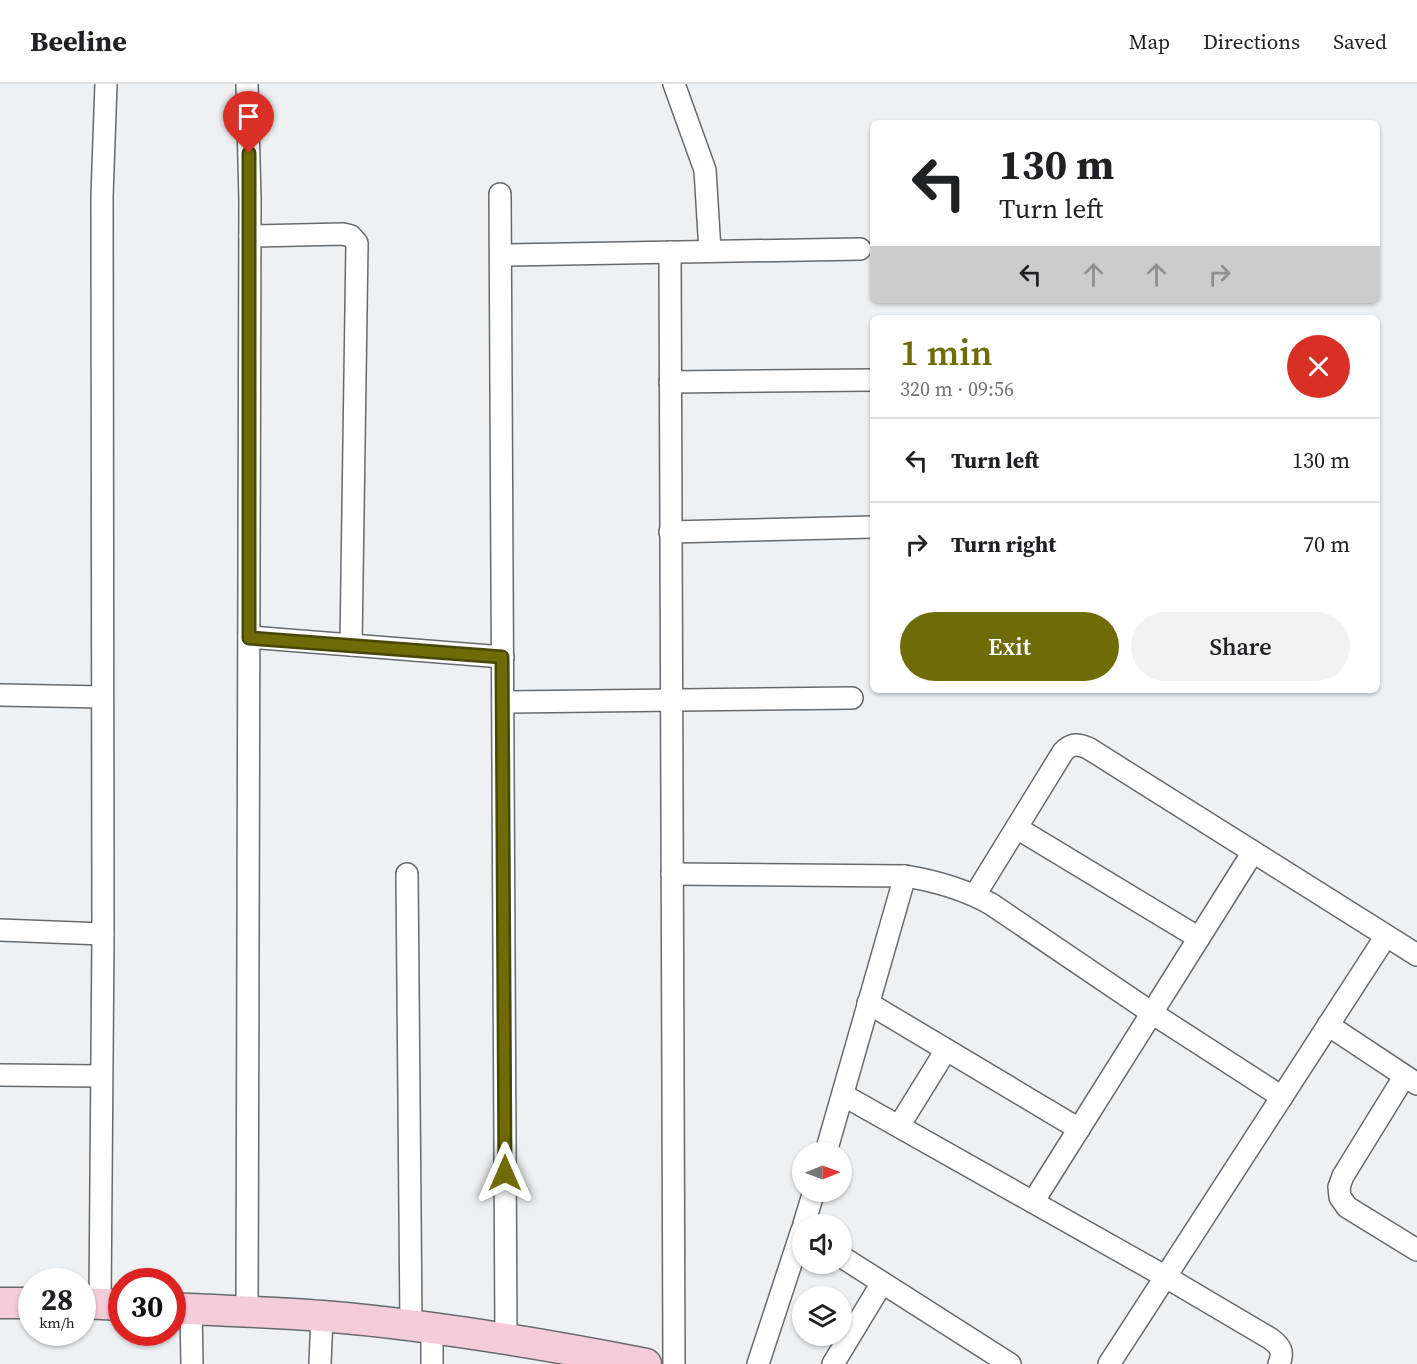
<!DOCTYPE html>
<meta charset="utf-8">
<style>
body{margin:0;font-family:"Source Serif 4",serif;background:#f2f2f2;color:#202124;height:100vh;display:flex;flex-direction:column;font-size:22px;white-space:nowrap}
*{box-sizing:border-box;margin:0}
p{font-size:20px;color:#757577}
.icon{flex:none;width:33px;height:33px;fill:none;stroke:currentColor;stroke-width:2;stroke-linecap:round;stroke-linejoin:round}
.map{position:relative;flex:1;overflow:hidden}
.side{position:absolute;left:870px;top:231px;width:510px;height:378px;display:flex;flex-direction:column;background:#fff;border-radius:9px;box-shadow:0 2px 4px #0004}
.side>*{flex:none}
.banner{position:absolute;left:870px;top:36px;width:510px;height:183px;border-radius:9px;box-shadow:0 2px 4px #0004;background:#fff;color:#202124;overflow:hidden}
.needle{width:39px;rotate:89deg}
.tools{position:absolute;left:792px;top:1058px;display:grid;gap:12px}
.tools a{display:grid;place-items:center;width:60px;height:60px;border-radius:50%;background:#fff;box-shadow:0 2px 4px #0004;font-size:30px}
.speed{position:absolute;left:18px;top:1184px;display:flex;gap:12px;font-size:30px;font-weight:700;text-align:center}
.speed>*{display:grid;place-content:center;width:78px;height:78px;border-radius:50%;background:#fff;box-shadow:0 2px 4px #0004;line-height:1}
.speed small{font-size:15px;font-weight:400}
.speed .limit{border:9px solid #d22;background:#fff;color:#111}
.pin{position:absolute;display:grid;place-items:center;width:51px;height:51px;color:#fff;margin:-62px -26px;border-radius:50% 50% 50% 0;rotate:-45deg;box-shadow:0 0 6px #0007}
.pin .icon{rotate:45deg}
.me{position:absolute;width:66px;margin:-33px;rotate:0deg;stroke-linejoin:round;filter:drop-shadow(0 0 4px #0008)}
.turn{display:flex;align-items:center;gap:21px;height:126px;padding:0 30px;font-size:27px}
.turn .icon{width:78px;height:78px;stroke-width:2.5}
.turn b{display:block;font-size:42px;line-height:51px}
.lanes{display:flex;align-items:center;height:57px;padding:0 30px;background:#0003;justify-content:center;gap:30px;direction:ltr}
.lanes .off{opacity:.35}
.round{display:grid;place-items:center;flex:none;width:63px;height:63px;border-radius:32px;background:#f2f2f2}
.headline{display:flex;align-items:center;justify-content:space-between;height:102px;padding:0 30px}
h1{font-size:36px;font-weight:600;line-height:45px;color:#6f6b06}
.primary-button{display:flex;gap:12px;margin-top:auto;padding:12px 30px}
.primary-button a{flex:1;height:69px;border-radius:36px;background:#6f6b06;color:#fff;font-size:24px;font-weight:600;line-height:69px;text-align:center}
.primary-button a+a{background:#f2f2f2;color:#202124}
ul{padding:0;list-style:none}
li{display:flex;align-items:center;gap:18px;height:84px;padding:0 30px;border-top:2px solid #e0e0e0}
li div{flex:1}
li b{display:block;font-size:22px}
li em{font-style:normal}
header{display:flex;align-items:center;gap:36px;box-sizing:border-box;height:84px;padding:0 30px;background:#fff;border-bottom:2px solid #e0e0e0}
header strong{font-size:28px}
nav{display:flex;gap:33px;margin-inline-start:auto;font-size:21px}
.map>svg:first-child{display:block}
</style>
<header>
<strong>Beeline</strong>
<nav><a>Map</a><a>Directions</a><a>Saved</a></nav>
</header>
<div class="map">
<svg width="1417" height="1280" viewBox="0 0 1417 1280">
<rect width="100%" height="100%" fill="#edf1f3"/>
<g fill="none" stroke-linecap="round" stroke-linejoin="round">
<defs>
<g id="street">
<polyline points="247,0 250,116 247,1229"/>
<polyline points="674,0 705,86 710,167"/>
<polyline points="500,110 506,1254"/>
<polyline points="250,152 343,150 351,152 357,159 351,561"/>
<polyline points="670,168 674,1280"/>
<polyline points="501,171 860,165"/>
<polyline points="670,298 873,296"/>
<polyline points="670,448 873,443"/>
<polyline points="249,553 503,573"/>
<polyline points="0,611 102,613"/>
<polyline points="503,618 852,614"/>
<polyline points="1017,744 1199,854"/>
<polyline points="407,790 411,1241"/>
<path d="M672,790L905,792C936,797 964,805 991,820L1152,929L1282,1013"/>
<path d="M975,811L1063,668C1071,660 1076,659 1088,664L1417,871"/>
<polyline points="0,846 103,850"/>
<polyline points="868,919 1079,1045"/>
<polyline points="1328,941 1417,1000"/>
<polyline points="0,991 101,992"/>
<polyline points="1404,993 1343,1092 1339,1103 1340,1113 1347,1123 1417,1166"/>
<path d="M843,1011L1166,1193L1271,1255C1281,1263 1284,1268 1279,1280"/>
<polyline points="899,1042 946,966"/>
<polyline points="826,1068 905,792"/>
<polyline points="1033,1118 1253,768"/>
<polyline points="804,1140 814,1107"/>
<polyline points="842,1173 1010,1280"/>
<polyline points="100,1220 103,850 102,112 106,0"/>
<polyline points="191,1226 192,1280"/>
<polyline points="320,1280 322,1232"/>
<polyline points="432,1280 432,1243"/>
<polyline points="758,1280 802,1146"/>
<polyline points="833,1280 882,1199"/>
<polyline points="1109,1280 1386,852"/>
</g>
<g id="secondary">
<polyline points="0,1219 32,1219"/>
<polyline points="82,1219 122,1221"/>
<path d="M172,1224C222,1227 273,1228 322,1232C432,1241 539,1259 646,1280"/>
</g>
</defs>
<use href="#street" stroke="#676a6d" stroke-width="24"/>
<use href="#secondary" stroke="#676a6d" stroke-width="33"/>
<use href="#street" stroke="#fff" stroke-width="21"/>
<use href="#secondary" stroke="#f5cdda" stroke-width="30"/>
</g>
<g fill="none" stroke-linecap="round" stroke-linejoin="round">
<defs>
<polyline id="route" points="249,69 249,554 502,573 505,1089"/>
</defs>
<use href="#route" stroke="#484604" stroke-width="15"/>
<use href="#route" stroke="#6f6b06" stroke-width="10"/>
</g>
</svg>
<div class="tools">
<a><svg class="needle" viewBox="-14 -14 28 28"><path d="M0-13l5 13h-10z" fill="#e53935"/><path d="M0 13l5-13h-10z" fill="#757577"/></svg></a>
<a><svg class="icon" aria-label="sound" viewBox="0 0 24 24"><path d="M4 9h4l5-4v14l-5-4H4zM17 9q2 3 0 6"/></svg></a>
<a><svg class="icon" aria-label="layers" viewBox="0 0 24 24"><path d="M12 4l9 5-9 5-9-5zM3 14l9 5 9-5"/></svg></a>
</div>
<div class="speed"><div>28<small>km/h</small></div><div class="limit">30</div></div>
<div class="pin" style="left:249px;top:69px;background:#d93025"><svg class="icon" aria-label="arrive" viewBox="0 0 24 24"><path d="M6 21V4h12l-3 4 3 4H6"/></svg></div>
<svg class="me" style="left:505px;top:1089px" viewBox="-20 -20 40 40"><path d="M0-17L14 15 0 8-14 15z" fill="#6f6b06" stroke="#fff" stroke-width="4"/></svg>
<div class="banner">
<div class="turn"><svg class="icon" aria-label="left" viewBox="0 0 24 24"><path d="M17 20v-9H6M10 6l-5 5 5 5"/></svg><div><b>130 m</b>Turn left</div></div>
<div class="lanes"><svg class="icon" aria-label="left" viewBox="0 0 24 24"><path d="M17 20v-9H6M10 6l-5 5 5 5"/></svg><svg class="icon off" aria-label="ahead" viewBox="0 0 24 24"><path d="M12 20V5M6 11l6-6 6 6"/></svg><svg class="icon off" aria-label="ahead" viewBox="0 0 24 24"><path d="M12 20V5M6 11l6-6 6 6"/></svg><svg class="icon off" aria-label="right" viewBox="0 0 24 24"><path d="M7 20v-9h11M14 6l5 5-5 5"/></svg></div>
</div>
<section class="side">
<div class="headline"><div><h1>1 min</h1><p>320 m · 09:56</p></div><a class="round" style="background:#d93025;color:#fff"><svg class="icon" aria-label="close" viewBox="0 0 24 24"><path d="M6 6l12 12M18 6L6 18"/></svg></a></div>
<ul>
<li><svg class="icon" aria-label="left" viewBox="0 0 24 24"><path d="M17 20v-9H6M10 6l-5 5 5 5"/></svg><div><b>Turn left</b></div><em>130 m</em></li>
<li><svg class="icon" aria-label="right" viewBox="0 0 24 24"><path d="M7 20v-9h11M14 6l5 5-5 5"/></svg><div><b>Turn right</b></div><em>70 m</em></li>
</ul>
<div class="primary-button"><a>Exit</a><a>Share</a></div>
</section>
</div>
